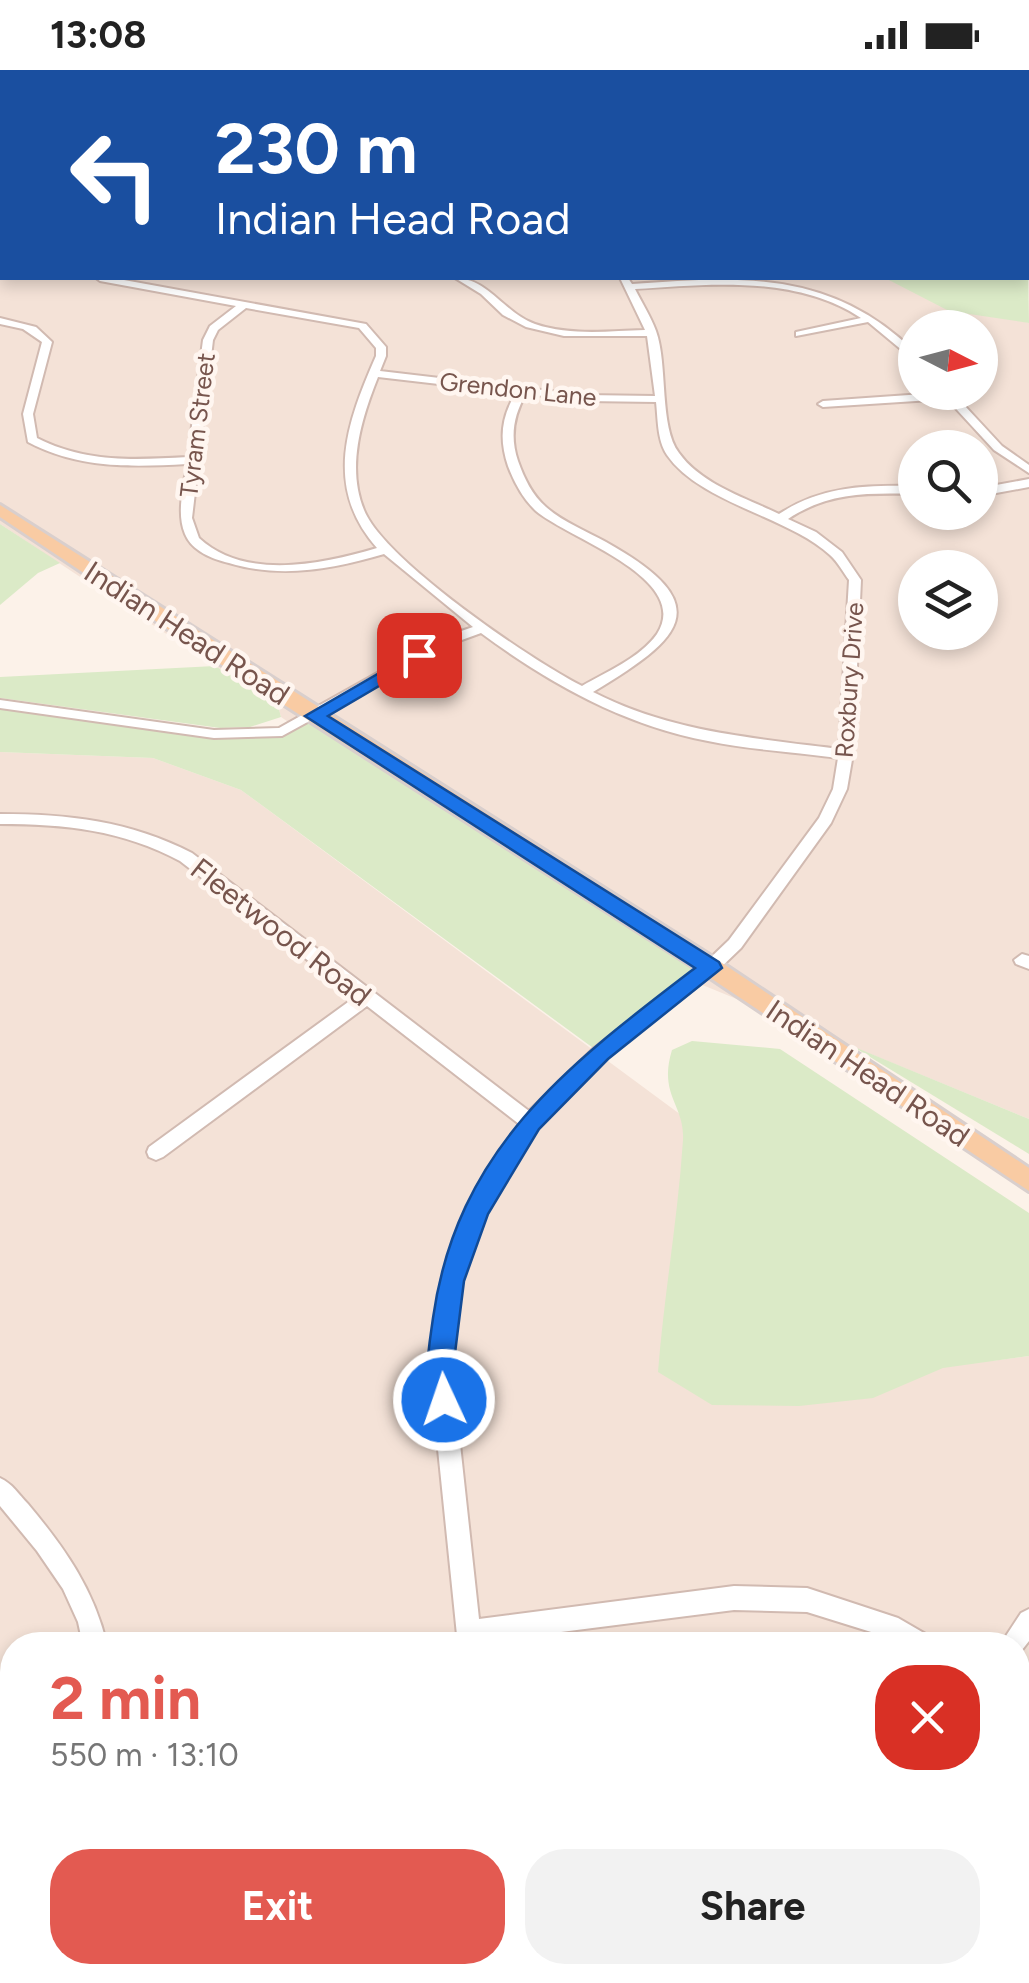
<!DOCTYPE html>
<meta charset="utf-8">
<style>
body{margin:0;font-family:Figtree,sans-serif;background:#f2f2f2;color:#222;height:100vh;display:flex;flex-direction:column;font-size:38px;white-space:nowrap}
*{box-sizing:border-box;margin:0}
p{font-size:32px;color:#767676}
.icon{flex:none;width:55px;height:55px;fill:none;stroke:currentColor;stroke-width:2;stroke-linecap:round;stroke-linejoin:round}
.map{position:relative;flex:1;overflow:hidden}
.drawer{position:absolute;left:0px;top:1562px;width:1030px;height:352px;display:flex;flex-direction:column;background:#fff;border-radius:40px 40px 0 0;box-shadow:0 5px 15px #0003}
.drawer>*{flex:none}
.hud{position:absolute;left:0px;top:0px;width:1030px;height:210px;box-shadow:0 5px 15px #0003;background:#1a4fa0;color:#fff;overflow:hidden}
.needle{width:65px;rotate:96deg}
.buttons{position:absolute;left:898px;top:240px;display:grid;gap:20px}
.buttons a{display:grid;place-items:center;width:100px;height:100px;border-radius:50%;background:#fff;box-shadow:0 5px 15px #0003;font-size:50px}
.pin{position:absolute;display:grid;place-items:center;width:85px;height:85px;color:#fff;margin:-42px;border-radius:20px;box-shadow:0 5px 15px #0006}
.me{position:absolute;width:110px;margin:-55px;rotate:357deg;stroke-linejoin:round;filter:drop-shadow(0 0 8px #0008)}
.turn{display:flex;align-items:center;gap:35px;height:210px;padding:0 50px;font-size:45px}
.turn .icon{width:130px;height:130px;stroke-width:2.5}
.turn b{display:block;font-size:70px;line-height:85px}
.round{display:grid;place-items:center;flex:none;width:105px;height:105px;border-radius:40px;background:#f2f2f2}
.head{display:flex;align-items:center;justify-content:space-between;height:170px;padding:0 50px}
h1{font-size:60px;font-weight:700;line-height:75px;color:#e35a51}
.cta{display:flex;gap:20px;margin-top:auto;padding:20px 50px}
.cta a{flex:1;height:115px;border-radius:40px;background:#e35a51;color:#fff;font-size:40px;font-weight:700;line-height:115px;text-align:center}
.cta a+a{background:#f2f2f2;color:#222}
.status{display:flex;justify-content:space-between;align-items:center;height:70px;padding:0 50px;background:#fff;direction:ltr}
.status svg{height:28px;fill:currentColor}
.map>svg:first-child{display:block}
</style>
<div class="status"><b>13:08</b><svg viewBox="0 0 49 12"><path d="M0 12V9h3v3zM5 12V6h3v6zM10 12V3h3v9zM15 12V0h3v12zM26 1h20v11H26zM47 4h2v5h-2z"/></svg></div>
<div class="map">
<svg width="1029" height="1913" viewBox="0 0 1029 1913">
<rect width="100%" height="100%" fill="#fcf2e9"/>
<g fill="#f4e2d7" fill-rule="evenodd">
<path d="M0,6L2,208H890L1029,253V1049L649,893L281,647L277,632L215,596L0,454ZM915,258H980V322H915ZM915,378H980V442H915ZM915,498H980V562H915Z"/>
<path d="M0,682L153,688L241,720L696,1056L991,1291L1029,1286V1913H0ZM12,1575H1018V1902H12Z"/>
</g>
<g fill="#dbeac7">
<polygon points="114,0 865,0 113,2"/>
<polygon points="1028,200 1029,253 949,241 885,208 1028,208"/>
<polygon points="0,454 60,493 38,503 0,535"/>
<polygon points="215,596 277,632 281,647 250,657 220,658 0,628 0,607"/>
<polygon points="0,634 214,664 282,662 315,646 711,897 600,983 241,720 153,688 0,682"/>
<path d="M692,971L780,979L1029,1143V1286L943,1298L873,1328L799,1336L712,1335L658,1302C664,1225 678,1147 683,1070C685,1035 658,1025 672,980Z"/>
<polygon points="852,976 1029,1049 1029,1084"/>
</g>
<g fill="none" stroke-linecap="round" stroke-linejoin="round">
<defs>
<g id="minor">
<polygon points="0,1 5,1 5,2 0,5"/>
<rect x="0" y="57" width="2" height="4"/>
<rect x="1028" y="137" width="1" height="6"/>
<polygon points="2,174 2,180 0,181 0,175"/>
<path d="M96,208H113L366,254L386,277V286L380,301L585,325L655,326L647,266H564L526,257L503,245L481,224L455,208C488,208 504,243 535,254C570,266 609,261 645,260L620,208H628L632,214C742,206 831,200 915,282V291L868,252L796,266V262L861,248C796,205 709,214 635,219C642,233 651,247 656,261C668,294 659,357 679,383C701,414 746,428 779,444C821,416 866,415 915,416V424C869,423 828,422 788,449L816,462L842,482L861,510L853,684L847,719L831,753L741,878L717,901L606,988L537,1057L485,1143L461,1211L451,1291L479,1549L734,1516L807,1518L898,1548L929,1566L932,1575H898L884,1566L807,1542L734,1540L482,1572V1575H458L429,1291L441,1211L466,1141L519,1054L367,936L163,1087L156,1090L149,1087L147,1082L149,1077L355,927L180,791C122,760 65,754 0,754V744C68,744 130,751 192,783L529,1041L594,978L705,893L729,870L819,748L833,719L838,688C795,682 751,680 708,671C624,655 550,614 481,563L448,575L282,666L214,668L0,638V630L214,660L279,658L438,569L473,557L384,484C332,499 282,509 229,493C212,489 192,481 185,464C176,443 184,416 187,394C131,397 79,399 28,372L23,344L42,272L23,259L0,254V248L36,257L52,272L33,344L37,368C86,393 135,390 188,387L203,270L210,256L236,236L100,211ZM246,238L359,258L376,278V286C347,352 323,417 377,478C323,494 245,511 199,468L192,448L213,270L218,260ZM378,307L516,323C501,347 499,369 508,396C514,412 523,429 536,441C567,468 693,508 657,564C640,588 606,602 582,616C532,591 384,490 364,440C346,397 362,347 378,307ZM526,324L585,331L656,332C658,349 657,370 667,385C700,433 787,446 830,485C838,492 843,502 849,510L839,679C753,668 671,662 593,622C683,568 719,535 606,472C586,461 563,452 546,437C532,425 524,408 518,391C510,367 513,346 526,324Z"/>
<polygon points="980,284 985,285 985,289 980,290"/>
<polygon points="952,322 1002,376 1029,395 1029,403 994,380 947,329 823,337 818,334 823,331"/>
<polygon points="1029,409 1029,417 980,426 980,418"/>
<polygon points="1022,884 1029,886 1029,899 1016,894 1014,890"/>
<path d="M0,1408C12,1413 19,1425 28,1434C64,1477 94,1519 107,1575H83L78,1552L63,1519L37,1481L0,1436Z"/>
<polygon points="1029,1539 1029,1571 1018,1585 1018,1575 1000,1575 1021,1543"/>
<polygon points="1018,1642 1029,1648 1029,1680 1018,1673"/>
<polygon points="0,1850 12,1851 12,1877 0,1878"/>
<polygon points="37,1902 65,1902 63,1913 35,1913"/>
<rect x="460" y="1902" width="28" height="11"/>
</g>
<polygon id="major" points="0,435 719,891 1029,1098 1029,1121 703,903 211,588 0,447"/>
</defs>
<use href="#minor" stroke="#d1bab1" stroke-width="4"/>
<use href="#major" stroke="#d9cfcd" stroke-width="6"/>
<use href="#minor" fill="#fff" fill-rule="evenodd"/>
<use href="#major" fill="#f9cba3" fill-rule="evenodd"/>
</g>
<path fill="#1a73e8" stroke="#114b97" stroke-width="2.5" d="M419,580L428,585L425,589L328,646L719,892L722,898L608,989L539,1059L488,1144L464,1211L454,1291L458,1330L454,1339L444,1342L434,1339C422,1310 429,1278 433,1248C457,1078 568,995 695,898L305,646Z"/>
<g text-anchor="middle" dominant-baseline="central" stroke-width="9" stroke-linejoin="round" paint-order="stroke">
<g font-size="25" fill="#77554d" stroke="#fff6f0">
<text transform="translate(518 319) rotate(6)">Grendon Lane</text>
<text transform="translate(197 355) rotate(-83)">Tyram Street</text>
<text transform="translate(849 610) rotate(-86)">Roxbury Drive</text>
</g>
<g font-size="30" fill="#77554d" stroke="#fff6f0">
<text transform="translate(187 563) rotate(33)">Indian Head Road</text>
<text transform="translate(281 862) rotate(38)">Fleetwood Road</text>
<text transform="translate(868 1003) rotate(34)">Indian Head Road</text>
</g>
</g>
</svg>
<div class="buttons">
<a><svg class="needle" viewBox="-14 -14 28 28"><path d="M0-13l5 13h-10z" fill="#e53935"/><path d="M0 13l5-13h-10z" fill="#767676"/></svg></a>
<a><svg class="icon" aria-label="search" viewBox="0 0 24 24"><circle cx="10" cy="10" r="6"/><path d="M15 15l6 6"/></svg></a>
<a><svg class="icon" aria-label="layers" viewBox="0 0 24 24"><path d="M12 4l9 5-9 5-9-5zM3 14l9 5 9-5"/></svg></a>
</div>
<div class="pin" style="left:419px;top:585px;background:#d93025"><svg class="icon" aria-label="arrive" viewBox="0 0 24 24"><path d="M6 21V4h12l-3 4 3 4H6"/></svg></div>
<svg class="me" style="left:444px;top:1330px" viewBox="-20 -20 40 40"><circle r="17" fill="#1a73e8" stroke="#fff" stroke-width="3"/><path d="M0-11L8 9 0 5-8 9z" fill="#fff"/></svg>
<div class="hud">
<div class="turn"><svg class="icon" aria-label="left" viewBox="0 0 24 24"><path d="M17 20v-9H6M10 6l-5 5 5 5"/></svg><div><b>230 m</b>Indian Head Road</div></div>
</div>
<section class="drawer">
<div class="head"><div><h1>2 min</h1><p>550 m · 13:10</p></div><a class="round" style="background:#d93025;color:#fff"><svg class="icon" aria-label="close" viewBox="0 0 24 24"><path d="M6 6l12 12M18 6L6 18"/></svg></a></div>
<div class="cta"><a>Exit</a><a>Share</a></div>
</section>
</div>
